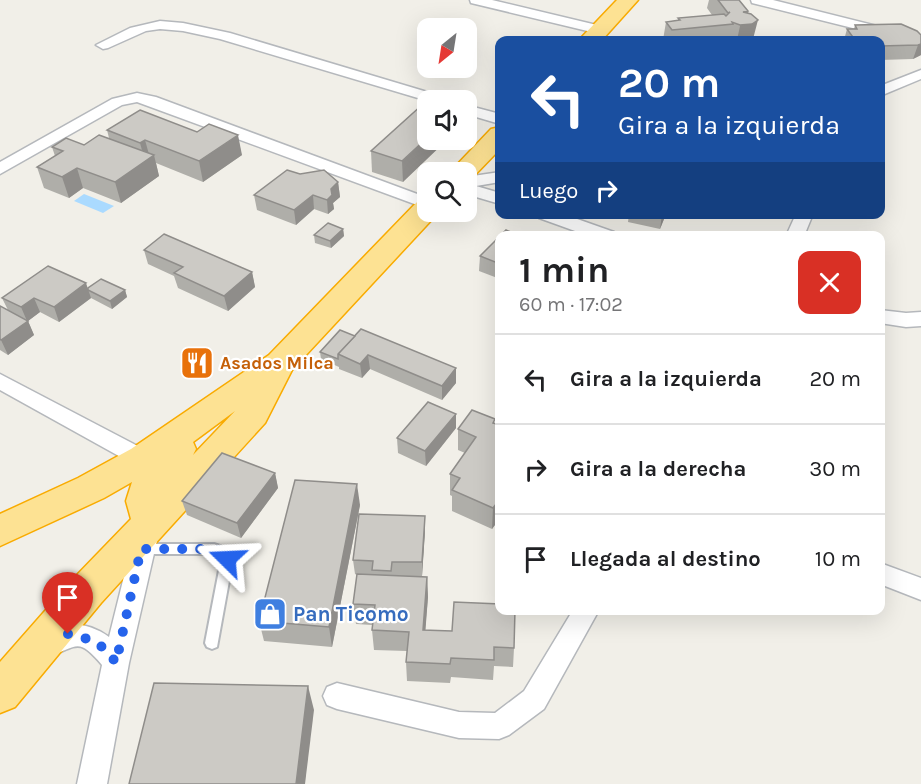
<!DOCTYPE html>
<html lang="es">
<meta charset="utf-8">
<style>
body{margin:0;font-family:Karla,sans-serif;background:#f6f6f6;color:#202124;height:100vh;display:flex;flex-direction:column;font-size:22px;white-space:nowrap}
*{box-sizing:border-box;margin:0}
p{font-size:20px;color:#757577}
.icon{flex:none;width:33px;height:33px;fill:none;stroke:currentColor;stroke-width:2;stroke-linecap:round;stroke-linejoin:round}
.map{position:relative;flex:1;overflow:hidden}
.side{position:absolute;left:495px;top:231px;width:390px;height:384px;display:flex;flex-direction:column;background:#fff;border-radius:12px;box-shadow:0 6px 24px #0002}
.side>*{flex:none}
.banner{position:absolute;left:495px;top:36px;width:390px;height:183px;border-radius:12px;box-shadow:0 6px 24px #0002;background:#1a4fa0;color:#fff;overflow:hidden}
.needle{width:39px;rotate:210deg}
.buttons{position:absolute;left:417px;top:18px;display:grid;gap:12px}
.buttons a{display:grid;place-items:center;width:60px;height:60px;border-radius:12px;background:#fff;box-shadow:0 6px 24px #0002;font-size:30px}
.pin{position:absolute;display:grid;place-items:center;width:51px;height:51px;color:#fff;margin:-62px -26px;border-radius:50% 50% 50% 0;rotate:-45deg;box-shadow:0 0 6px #0007}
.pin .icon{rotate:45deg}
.me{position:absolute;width:66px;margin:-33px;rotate:291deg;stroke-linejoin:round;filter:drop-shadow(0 0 4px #0008)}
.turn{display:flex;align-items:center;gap:21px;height:126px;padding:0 24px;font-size:27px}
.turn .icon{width:78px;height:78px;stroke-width:2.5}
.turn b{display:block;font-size:42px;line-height:51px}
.then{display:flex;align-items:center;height:57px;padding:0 24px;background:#0003;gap:12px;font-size:22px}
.round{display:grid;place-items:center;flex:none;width:63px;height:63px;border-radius:12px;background:#f6f6f6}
.summary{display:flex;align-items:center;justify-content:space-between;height:102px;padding:0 24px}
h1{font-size:36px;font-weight:700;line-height:45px}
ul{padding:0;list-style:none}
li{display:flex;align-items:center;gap:18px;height:90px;padding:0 24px;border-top:2px solid #e0e0e0}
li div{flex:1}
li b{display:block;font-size:22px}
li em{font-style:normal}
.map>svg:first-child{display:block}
</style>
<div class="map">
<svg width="921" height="784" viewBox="0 0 921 784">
<rect width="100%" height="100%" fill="#f1efe8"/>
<polygon fill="#aadaff" points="84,194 114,206 103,213 74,201"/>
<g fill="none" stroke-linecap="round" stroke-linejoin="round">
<defs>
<path id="lane" d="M142,544H214C224,547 228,550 233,559L217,647L212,649L207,647L205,643L221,560L217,555L214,554H142L138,553L136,549L138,545Z"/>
<g id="street">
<polygon points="470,0 492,0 605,27 607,30 600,34 471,3"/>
<polygon points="751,0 773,0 921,37 921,45 752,3"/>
<polygon points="160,21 183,23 230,33 444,97 447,100 428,101 220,39 183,31 160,29 146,31 108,48 103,49 96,45 130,28"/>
<polygon points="921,70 921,79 880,96 880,86"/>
<polygon points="137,93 156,97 428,198 428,209 137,102 122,105 0,174 0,162 112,99"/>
<polygon points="466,105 500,114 500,124 466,114"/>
<polygon points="500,172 500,182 476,186 500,193 500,204 466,194 466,177"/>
<polygon points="537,214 563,214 614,232 617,236 589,236 539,218"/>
<polygon points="796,214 813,214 804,236 786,236"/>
<polygon points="880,310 906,313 921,312 921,326 906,327 880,323"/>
<polygon points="0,374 151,453 154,459 151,465 143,468 135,465 0,390"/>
<path d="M146,526L154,529L158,536L129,663L107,784H77L102,665C78,637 78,646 49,657L40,653L36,645C50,616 87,621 109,637L134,536L138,529Z"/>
<polygon points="880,563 921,578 921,600 880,584"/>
<polygon points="573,610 599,610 544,709 509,735 499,739 459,738 337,709 327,705 323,696 327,687 337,683 459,712 495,713 524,691"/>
</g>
<g id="highway">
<polygon points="617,0 638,0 602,40 579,40"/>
<polygon points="500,127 500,149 472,178 466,179 466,172 450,172 491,129"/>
<path d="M428,199V212L438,213L292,370L265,423L101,603L15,707L0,713V662L73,579L131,519L126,501L132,482L104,498L0,546V514L78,478L131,449L269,355L418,201ZM235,411L193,455L196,449L193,442Z"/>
</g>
</defs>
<use href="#lane" stroke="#b5b8bc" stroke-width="4"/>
<use href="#street" stroke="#b5b8bc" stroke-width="3"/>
<use href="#highway" stroke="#f9ab00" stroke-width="3"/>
<use href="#lane" fill="#fff" fill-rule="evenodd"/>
<use href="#street" fill="#fff" fill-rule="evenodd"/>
<use href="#highway" fill="#fde293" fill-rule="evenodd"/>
</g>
<g fill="#afaea9">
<polygon points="709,0 739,0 748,11 753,39 751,40 663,40 666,22 678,20 678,18 712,15 707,8"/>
<polygon points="855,25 917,31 921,55 913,59 880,60 880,40 844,40 847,29 854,29"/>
<polygon points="423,104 403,182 372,172 371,151"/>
<polygon points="107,130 242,155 203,182 156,163 159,176 121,203 83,188 69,198 44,188 37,167 55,156 52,147 84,145 109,138"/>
<polygon points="300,174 338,182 340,197 333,203 334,209 328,214 314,209 296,225 257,210 254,195"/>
<polygon points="629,214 666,214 660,229 628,222"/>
<polygon points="343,229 344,236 331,248 315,243 314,235"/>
<polygon points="500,236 500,279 479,271 480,256"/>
<polygon points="144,250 252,272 255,287 228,311 178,288 174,276 148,264"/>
<polygon points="88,288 125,290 127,297 112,309 91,298 59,322 40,312 28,321 34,335 8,355 0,350 0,306 8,310 2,298"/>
<polygon points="340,330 456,383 442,400 370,369 362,378 339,369 339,367 321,359 320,352"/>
<polygon points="456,414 456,428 426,466 398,453 397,438"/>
<polygon points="495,424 500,425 500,518 492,529 452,511 452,496 450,495 450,474 465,453 458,450 458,429"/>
<polygon points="275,473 278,488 241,538 187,515 182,501"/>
<polygon points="360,505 332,647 264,641 259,621"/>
<polygon points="425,531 422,576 401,576 427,577 428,597 425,630 514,648 513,667 494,666 493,680 451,677 450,683 407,681 406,662 407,651 374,650 372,630 372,625 356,624 353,604 357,575 355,574 353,560"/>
</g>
<g fill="#8f8d8a">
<polygon points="748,11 745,25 758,20 753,39 751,40 737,40 743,12"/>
<polygon points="921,44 921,55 913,59 918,45"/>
<polygon points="238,135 242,155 203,182 199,161"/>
<polygon points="428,137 428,140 447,140 403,182 402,161"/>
<polygon points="145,140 150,158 154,155 159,176 121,203 115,182 145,161 140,143"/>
<polygon points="77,168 83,188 69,198 62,177"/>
<polygon points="338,182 340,197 333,203 334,209 328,214 327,200 331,189"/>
<polygon points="313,195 314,209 296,225 294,210"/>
<polygon points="662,214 666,214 660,229"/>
<polygon points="343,229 344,236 331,248 330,241"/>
<polygon points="252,272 255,287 228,311 224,296"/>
<polygon points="86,283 91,298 59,322 54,307"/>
<polygon points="125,290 127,297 112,309 110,301"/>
<polygon points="34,298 40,312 28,321 34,335 8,355 1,340 27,321 21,307"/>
<polygon points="368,355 370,369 362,378 360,364"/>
<polygon points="456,368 456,383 442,400 442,386"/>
<polygon points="456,414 456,428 426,466 425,451"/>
<polygon points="275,473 278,488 241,538 237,523"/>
<polygon points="357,484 360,505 332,647 329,627"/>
<polygon points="500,499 500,518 492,529 493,508"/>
<polygon points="425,516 425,531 422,576 422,562"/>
<polygon points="427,577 428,597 424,649 423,630"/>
<polygon points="308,686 314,710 305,784 296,784"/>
</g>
<g fill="#cccac5" stroke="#8f8d8a" stroke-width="1.5">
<polygon points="718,0 739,0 748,11 743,12 751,14 758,20 752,24 740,25 732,22 733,24 672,30 666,22 680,20 678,18 724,14 726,16 730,12 728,13"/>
<polygon points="901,24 917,31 921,35 921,44 918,45 880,46 880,40 855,40 847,29 857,29 855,25"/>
<polygon points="423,104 428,105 428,137 402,161 371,151"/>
<polygon points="140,110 197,132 209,124 238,135 199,161 145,140 140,143 107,130"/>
<polygon points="99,135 154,155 115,182 77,168 62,177 37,167 63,151 52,147 66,138 84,145"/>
<polygon points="287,170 300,174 324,170 338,182 331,189 332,195 327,200 313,195 294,210 254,195"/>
<polygon points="328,223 343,229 330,241 314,235"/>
<polygon points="506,230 520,236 500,236"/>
<polygon points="164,234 252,272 224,296 174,273 183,267 144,250"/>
<polygon points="500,236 500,264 480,256"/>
<polygon points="48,266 86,283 54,307 34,298 21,307 2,298"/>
<polygon points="101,279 125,290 110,301 88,290 88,288"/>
<polygon points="0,306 28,321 1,340 0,339"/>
<polygon points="361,329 456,368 442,386 368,355 360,364 338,354"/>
<polygon points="340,330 355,336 338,354 338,359 320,352"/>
<polygon points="428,402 456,414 425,451 397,438"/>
<polygon points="472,410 495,419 493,423 500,425 500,499 493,508 452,490 460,478 450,474 476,437 458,429"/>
<polygon points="222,453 275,473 237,523 182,501"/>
<polygon points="295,480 357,484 329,627 259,621"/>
<polygon points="359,514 425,516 422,562 392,562 391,571 372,570 373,561 353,560"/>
<polygon points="357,574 427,577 423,630 452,631 454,602 500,604 500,610 515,610 514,648 494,647 494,660 451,658 450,664 406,662 409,632 372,630 375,605 353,604"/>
<polygon points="154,683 308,686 296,784 129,784"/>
</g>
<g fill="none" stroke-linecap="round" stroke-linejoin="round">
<path stroke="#2563eb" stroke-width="10" stroke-dasharray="0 18" d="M68,634C91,639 102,642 116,663L141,549H214L221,551L227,559"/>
</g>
<defs>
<symbol id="restaurant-square" viewBox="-11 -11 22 22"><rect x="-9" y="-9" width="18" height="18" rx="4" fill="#e8710a" stroke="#fff"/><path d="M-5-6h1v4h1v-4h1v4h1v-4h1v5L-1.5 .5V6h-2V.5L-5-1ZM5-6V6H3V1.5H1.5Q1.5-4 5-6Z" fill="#fff"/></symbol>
<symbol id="shop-square" viewBox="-11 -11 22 22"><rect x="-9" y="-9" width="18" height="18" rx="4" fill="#3f7fe0" stroke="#fff"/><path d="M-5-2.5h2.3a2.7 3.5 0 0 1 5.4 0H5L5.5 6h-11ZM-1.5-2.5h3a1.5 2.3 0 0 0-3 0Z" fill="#fff"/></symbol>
</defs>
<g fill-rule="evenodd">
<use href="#restaurant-square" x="178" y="344" width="38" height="38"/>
<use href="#shop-square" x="251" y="595" width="38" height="38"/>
</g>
<g text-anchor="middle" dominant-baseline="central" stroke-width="4.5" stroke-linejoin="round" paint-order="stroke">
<g font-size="18" font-weight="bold" fill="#c56008" stroke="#fff" text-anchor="start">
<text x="220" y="363">Asados Milca</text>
</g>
<g font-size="21" font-weight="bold" fill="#366cbe" stroke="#fff" text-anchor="start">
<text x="293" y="614">Pan Ticomo</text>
</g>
</g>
</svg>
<div class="buttons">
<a><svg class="needle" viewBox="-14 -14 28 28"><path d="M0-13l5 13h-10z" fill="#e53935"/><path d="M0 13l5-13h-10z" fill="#757577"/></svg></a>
<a><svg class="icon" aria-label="sound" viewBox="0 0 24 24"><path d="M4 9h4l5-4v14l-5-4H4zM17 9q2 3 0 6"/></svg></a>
<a><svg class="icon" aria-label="search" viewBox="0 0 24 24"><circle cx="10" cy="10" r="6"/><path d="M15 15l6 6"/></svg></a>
</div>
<div class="pin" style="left:68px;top:634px;background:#d93025"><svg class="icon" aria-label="arrive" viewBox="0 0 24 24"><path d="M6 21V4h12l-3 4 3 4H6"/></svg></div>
<svg class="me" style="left:227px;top:559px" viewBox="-20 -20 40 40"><path d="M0-17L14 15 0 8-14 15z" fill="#2563eb" stroke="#fff" stroke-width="4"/></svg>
<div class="banner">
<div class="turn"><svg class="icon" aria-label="left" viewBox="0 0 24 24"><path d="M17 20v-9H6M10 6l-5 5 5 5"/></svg><div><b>20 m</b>Gira a la izquierda</div></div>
<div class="then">Luego<svg class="icon" aria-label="right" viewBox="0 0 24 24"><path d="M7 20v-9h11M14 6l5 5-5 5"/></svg></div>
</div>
<section class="side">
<div class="summary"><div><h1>1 min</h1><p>60 m · 17:02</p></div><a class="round" style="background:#d93025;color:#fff"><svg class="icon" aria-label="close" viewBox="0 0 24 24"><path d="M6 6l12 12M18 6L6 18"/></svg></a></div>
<ul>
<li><svg class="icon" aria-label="left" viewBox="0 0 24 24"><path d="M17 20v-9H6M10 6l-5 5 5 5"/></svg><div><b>Gira a la izquierda</b></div><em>20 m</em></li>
<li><svg class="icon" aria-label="right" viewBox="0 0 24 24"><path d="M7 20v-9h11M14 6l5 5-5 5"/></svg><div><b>Gira a la derecha</b></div><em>30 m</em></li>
<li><svg class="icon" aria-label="arrive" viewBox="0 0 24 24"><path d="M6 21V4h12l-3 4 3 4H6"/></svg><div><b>Llegada al destino</b></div><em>10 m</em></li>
</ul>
</section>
</div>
